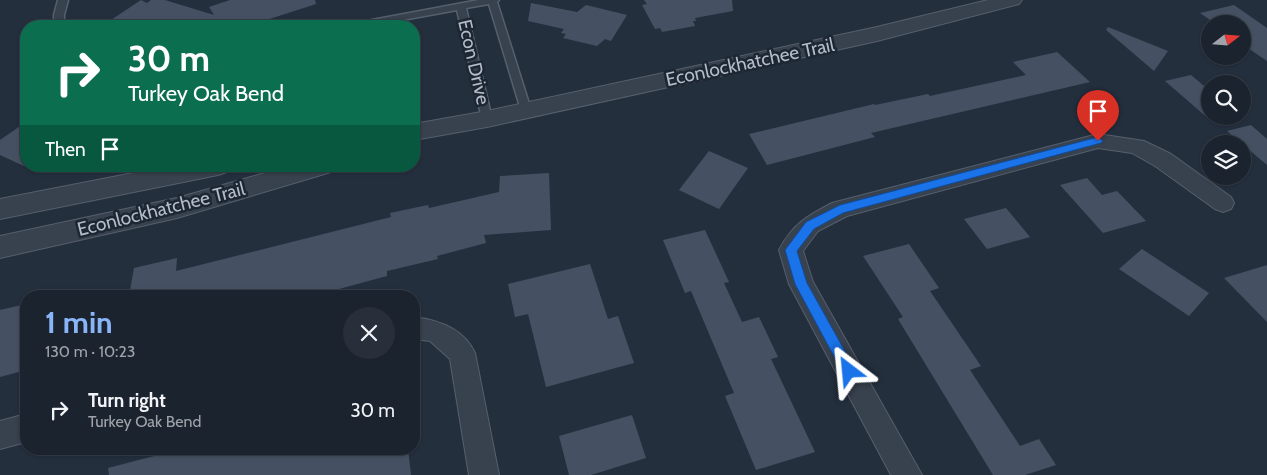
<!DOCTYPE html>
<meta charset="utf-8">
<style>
body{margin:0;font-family:Cabin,sans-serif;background:#282f3a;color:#f1f3f6;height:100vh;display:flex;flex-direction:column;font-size:19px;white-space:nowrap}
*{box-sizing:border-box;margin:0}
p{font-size:16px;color:#a0a4aa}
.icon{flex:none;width:28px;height:28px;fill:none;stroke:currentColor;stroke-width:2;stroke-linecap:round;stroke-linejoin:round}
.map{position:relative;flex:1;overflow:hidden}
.drawer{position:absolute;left:20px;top:290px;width:400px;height:165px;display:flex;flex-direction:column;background:#1b232e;border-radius:20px;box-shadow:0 1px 4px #0004,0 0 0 1px #39404a}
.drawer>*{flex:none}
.hud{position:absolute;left:20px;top:20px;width:400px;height:152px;border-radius:20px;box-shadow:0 1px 4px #0004,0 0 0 1px #39404a;background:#0b6e4f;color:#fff;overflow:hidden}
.needle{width:32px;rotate:73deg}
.controls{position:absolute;left:1201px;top:15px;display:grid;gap:10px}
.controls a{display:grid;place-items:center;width:50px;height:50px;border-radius:50%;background:#1b232e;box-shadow:0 1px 4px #0004,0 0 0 1px #39404a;font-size:25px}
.pin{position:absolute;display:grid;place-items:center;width:42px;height:42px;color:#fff;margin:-51px -21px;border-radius:50% 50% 50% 0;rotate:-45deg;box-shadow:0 0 5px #0007}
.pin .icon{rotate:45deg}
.me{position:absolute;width:55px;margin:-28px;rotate:331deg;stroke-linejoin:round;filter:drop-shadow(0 0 4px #0008)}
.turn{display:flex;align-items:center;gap:18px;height:105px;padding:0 25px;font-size:22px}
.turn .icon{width:65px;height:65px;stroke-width:2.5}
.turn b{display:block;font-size:35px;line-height:42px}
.then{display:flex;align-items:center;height:48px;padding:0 25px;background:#0003;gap:10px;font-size:19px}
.round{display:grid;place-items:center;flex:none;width:52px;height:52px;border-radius:26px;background:#282f3a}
.head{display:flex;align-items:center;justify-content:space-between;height:85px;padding:0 25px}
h1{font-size:30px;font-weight:800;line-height:38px;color:#8ab4f8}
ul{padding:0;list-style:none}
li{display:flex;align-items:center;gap:15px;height:70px;padding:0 25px}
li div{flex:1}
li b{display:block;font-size:19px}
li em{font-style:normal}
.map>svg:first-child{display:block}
</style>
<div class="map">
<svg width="1267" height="475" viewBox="0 0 1267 475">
<rect width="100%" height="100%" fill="#242f3e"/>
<g fill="#455162">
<polygon points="141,0 147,3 151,0 165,0 214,15 209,7 230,0 315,0 316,4 248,26 102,26"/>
<polygon points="644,0 732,0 733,11 695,18 696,21 693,21 695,26 662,32 660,28 655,29 642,5 647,4"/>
<polygon points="531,3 577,12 586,5 627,15 611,41 605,39 597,46 563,38 566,34 561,33 564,29 528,21"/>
<polygon points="1234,5 1267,28 1267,61 1242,44 1242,24 1216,24 1200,13"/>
<polygon points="1108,27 1168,51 1154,71 1106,30"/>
<polygon points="1057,52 1090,82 871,133 875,137 767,165 749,134 874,104 875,105 928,94 930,96 1026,75 1013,62"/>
<polygon points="1191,75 1210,91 1210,120 1165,81"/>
<polygon points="26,122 26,167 0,155 0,140"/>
<polygon points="1251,125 1267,139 1267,165 1227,131"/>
<polygon points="709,151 748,168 719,209 679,190"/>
<polygon points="549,173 551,230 484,235 486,243 437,256 438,259 387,271 387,276 313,296 129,296 134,268 177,258 176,271 391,217 390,213 428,205 429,208 499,192 500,176"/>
<polygon points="1087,178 1102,195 1117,191 1146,221 1103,233 1060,185"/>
<polygon points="1006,208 1030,237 987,249 964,219"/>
<polygon points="705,230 729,282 724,283 742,322 759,317 778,357 771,359 815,452 756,470 725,396 734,393 691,291 685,293 663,240"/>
<polygon points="909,244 939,288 930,291 981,366 970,370 1020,446 1039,439 1056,465 1025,475 993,475 898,319 903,317 863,256"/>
<polygon points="1142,249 1209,293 1189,316 1119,269"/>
<polygon points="590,264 608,319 618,316 634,363 546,387 528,314 515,317 508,284"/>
<polygon points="1267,265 1267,322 1224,278"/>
<polygon points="26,304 26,370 0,377 0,310"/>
<polygon points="632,415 646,458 591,475 569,475 559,436"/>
<polygon points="181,449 408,449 411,475 109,475 108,468"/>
</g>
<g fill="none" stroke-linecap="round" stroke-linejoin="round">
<defs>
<g id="service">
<polygon points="58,0 68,0 64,15 64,26 54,26 54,15"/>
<polygon points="479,0 499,0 497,2 531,110 530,113 526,114 521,110 489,4 466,8 492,119 487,123 482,119 457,10 370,26 351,26 356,23"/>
</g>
<g id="minor">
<path d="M1098,134L1144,141L1171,154L1231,197L1234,203L1231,209L1223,212L1215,209L1155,166L1132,153L1098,148L847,216L818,231L803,251L813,282L922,475H891L789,284L779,250C793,224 807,216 832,203Z"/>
<path d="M414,317C439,320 464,329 475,353L499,475H469L450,359L430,341L414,339Z"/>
<polygon points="26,414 26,442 0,449 0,421"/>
</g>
<g id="tertiary">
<polygon points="988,0 1022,0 1019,4 877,41 487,127 414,140 414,124 487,111 877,27"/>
<polygon points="169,166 231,166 227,172 218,175 0,219 0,199"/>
<polygon points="289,166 335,166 331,172 177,218 0,258 0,236 177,198"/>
</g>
</defs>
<use href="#service" stroke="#565f6c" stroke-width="3"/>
<use href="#minor" stroke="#565f6c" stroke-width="2"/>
<use href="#tertiary" stroke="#565f6c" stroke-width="2"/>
<use href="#service" fill="#38414e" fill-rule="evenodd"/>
<use href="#minor" fill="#38414e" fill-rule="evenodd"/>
<use href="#tertiary" fill="#38414e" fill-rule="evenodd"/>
</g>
<polygon fill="#1a73e8" stroke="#114b97" points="1098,137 1103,141 1101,143 843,213 814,229 797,251 807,283 856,371 854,375 849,377 844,375 795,284 785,250 806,222 840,205"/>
<g text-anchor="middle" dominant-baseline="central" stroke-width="5" stroke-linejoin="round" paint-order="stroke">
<g font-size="19" fill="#b4bcc9" stroke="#1d2633">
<text transform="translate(474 62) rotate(77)">Econ Drive</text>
<text transform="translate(750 62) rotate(-12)">Econlockhatchee Trail</text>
<text transform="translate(161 209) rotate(-14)">Econlockhatchee Trail</text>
</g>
</g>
</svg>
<div class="controls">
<a><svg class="needle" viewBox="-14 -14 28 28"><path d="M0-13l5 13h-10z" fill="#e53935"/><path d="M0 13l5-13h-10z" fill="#a0a4aa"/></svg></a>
<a><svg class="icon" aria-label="search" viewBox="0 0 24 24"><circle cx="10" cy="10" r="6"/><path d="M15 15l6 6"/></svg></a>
<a><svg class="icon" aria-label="layers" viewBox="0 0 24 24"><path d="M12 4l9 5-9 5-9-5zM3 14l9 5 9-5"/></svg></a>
</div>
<div class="pin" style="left:1098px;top:141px;background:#d93025"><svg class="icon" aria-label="arrive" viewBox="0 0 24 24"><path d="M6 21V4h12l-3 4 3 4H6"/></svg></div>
<svg class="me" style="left:849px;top:371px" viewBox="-20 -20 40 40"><path d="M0-17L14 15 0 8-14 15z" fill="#1a73e8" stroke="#fff" stroke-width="4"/></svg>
<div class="hud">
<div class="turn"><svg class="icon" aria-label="right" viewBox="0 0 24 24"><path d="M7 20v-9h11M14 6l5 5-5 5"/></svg><div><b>30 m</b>Turkey Oak Bend</div></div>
<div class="then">Then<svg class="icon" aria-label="arrive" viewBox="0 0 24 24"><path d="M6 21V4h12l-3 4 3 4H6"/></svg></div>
</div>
<section class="drawer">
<div class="head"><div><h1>1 min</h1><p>130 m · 10:23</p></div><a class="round"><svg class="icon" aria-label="close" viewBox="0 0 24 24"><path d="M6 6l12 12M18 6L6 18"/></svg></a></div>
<ul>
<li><svg class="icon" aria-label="right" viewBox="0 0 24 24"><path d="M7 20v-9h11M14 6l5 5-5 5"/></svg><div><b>Turn right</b><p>Turkey Oak Bend</p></div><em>30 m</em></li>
</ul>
</section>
</div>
